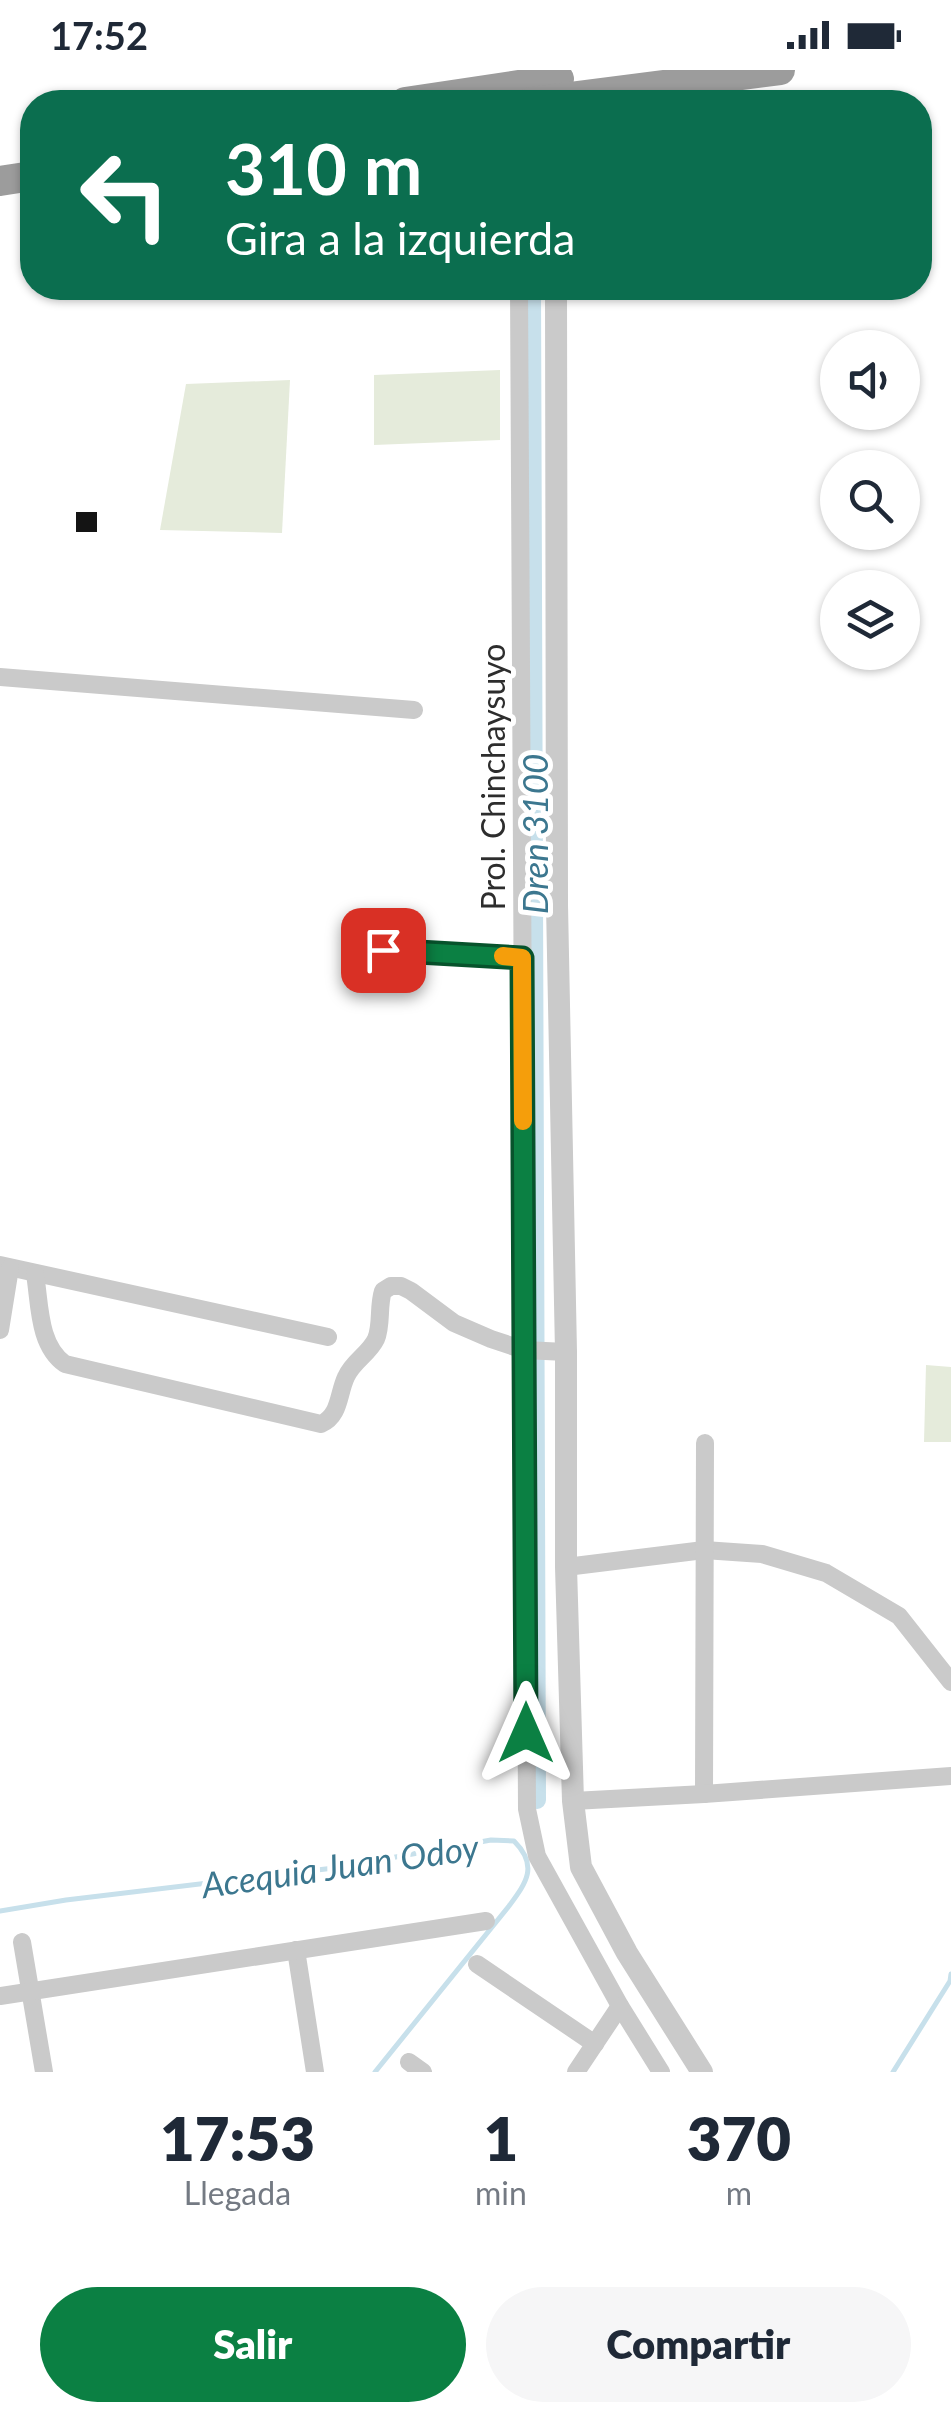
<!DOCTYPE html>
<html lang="es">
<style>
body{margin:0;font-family:Lato,sans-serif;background:#f6f6f7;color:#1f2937;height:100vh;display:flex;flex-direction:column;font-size:38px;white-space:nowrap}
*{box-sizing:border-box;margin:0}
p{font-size:32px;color:#747a83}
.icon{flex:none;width:55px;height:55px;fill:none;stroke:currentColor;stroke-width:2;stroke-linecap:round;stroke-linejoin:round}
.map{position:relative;height:2002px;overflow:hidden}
.side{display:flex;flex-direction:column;background:#fff;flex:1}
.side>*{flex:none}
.guide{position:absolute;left:20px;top:20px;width:912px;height:210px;border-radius:40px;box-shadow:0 2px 8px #0004;background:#0b6e4f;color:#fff;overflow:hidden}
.controls{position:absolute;left:820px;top:260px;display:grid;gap:20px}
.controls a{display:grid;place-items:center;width:100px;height:100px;border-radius:50%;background:#fff;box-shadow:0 2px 8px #0004;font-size:50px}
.pin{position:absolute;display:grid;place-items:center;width:85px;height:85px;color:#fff;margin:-42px;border-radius:20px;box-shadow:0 5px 15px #0006}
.me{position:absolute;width:110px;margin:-55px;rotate:0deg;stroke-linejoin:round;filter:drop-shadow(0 0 8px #0008)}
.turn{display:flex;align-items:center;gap:35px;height:210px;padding:0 40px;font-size:45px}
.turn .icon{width:130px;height:130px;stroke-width:2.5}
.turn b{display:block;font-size:70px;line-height:85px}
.eta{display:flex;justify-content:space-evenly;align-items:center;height:170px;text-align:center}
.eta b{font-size:60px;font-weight:800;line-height:70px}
.action{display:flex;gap:20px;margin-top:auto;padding:20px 40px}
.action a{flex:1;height:115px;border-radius:60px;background:#0b8043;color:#fff;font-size:40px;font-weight:800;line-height:115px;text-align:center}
.action a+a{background:#f6f6f7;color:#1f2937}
.status{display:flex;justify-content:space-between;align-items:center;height:70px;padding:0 50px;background:#fff;direction:ltr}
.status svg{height:28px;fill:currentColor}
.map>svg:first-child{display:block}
</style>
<div class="status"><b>17:52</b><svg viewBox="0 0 49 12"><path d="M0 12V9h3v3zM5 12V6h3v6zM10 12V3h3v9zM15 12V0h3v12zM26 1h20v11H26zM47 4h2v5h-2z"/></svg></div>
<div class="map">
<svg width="951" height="2002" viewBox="0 0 951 2002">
<rect width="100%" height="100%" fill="#fff"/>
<g fill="#e5ebdb">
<polygon points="500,300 500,370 374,375 374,305"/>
<polygon points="290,310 282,463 160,460 186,314"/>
<polygon points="926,1295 951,1297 951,1372 924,1372"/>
</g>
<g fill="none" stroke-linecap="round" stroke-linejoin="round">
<g stroke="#c7e0eb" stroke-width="5">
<path d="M0,1841L66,1830L334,1798L491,1770L514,1771C539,1796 526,1813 509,1836L375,2002"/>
<polyline points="893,2002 950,1911 951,1904"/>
</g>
<polyline stroke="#c7e0eb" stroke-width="18" points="532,218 537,1730"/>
</g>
<rect fill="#141414" x="76" y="442" width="21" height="20"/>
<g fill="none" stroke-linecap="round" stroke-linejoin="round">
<g stroke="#cacaca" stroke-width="18">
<polyline points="519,218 527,1739 537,1786 620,1936 661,2002"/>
<polyline points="0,607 414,640"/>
<polyline points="383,879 522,888"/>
<polyline points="0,1195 328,1267"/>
<path d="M35,1204C40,1234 38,1275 65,1294L321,1354C340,1346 338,1324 346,1307C353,1291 369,1284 376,1269C382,1255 378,1236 383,1221L391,1216H401L411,1221L454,1253L491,1269L524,1280L566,1282"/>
<polyline points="0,1260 10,1198"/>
<polyline points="566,1497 704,1480 762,1484 826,1503 899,1546 951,1612"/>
<polyline points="704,1724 705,1373"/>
<polyline points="573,1731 704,1724 951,1706"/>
<polyline points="22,1872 44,2002"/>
<polyline points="296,1880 315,2002"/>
<polyline points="477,1894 595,1974"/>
<polyline points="0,1926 486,1851"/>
<polyline points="409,1992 423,2002"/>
<polyline points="576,2002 620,1936"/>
</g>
<polyline stroke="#cacaca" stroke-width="22" points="556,218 557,835 566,1282 566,1497 573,1731 581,1797 627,1883 702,2002"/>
<g stroke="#9c9c9c" stroke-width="30">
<polyline points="405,32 559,9"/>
<polyline points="532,32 780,0"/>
<polyline points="0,111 32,106"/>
</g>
</g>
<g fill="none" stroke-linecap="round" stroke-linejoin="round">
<defs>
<polyline id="route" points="383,880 522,888 526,1663"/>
</defs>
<use href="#route" stroke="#07532c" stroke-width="25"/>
<use href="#route" stroke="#0b8043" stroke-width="18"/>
<polyline stroke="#f59e0b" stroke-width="18" points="503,886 522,888 523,1051"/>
</g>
<g text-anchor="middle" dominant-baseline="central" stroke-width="10" stroke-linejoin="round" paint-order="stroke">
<g font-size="32" fill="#2d2d2d" stroke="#fff">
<text transform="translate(492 707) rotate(-90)">Prol. Chinchaysuyo</text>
</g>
<g font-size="35" font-style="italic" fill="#3c778f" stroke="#fff">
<text transform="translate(534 764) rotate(-90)">Dren 3100</text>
<text transform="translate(340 1795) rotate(-8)">Acequia Juan Odoy</text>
</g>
</g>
</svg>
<div class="controls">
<a><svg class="icon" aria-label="sound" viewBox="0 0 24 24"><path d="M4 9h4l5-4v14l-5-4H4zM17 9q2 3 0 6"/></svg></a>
<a><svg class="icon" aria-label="search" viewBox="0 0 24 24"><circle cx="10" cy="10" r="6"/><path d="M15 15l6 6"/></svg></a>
<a><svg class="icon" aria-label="layers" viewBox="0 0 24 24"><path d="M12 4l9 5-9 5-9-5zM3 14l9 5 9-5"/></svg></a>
</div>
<div class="pin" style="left:383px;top:880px;background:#d93025"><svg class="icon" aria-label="arrive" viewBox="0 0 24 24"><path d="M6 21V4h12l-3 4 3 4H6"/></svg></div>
<svg class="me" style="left:526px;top:1663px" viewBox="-20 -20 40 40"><path d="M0-17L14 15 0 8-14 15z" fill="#0b8043" stroke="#fff" stroke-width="4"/></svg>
<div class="guide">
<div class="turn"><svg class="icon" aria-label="left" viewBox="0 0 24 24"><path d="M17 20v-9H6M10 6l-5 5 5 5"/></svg><div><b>310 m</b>Gira a la izquierda</div></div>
</div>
</div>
<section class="side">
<div class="eta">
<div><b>17:53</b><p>Llegada</p></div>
<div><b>1</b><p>min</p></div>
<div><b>370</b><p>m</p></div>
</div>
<div class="action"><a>Salir</a><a>Compartir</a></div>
</section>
